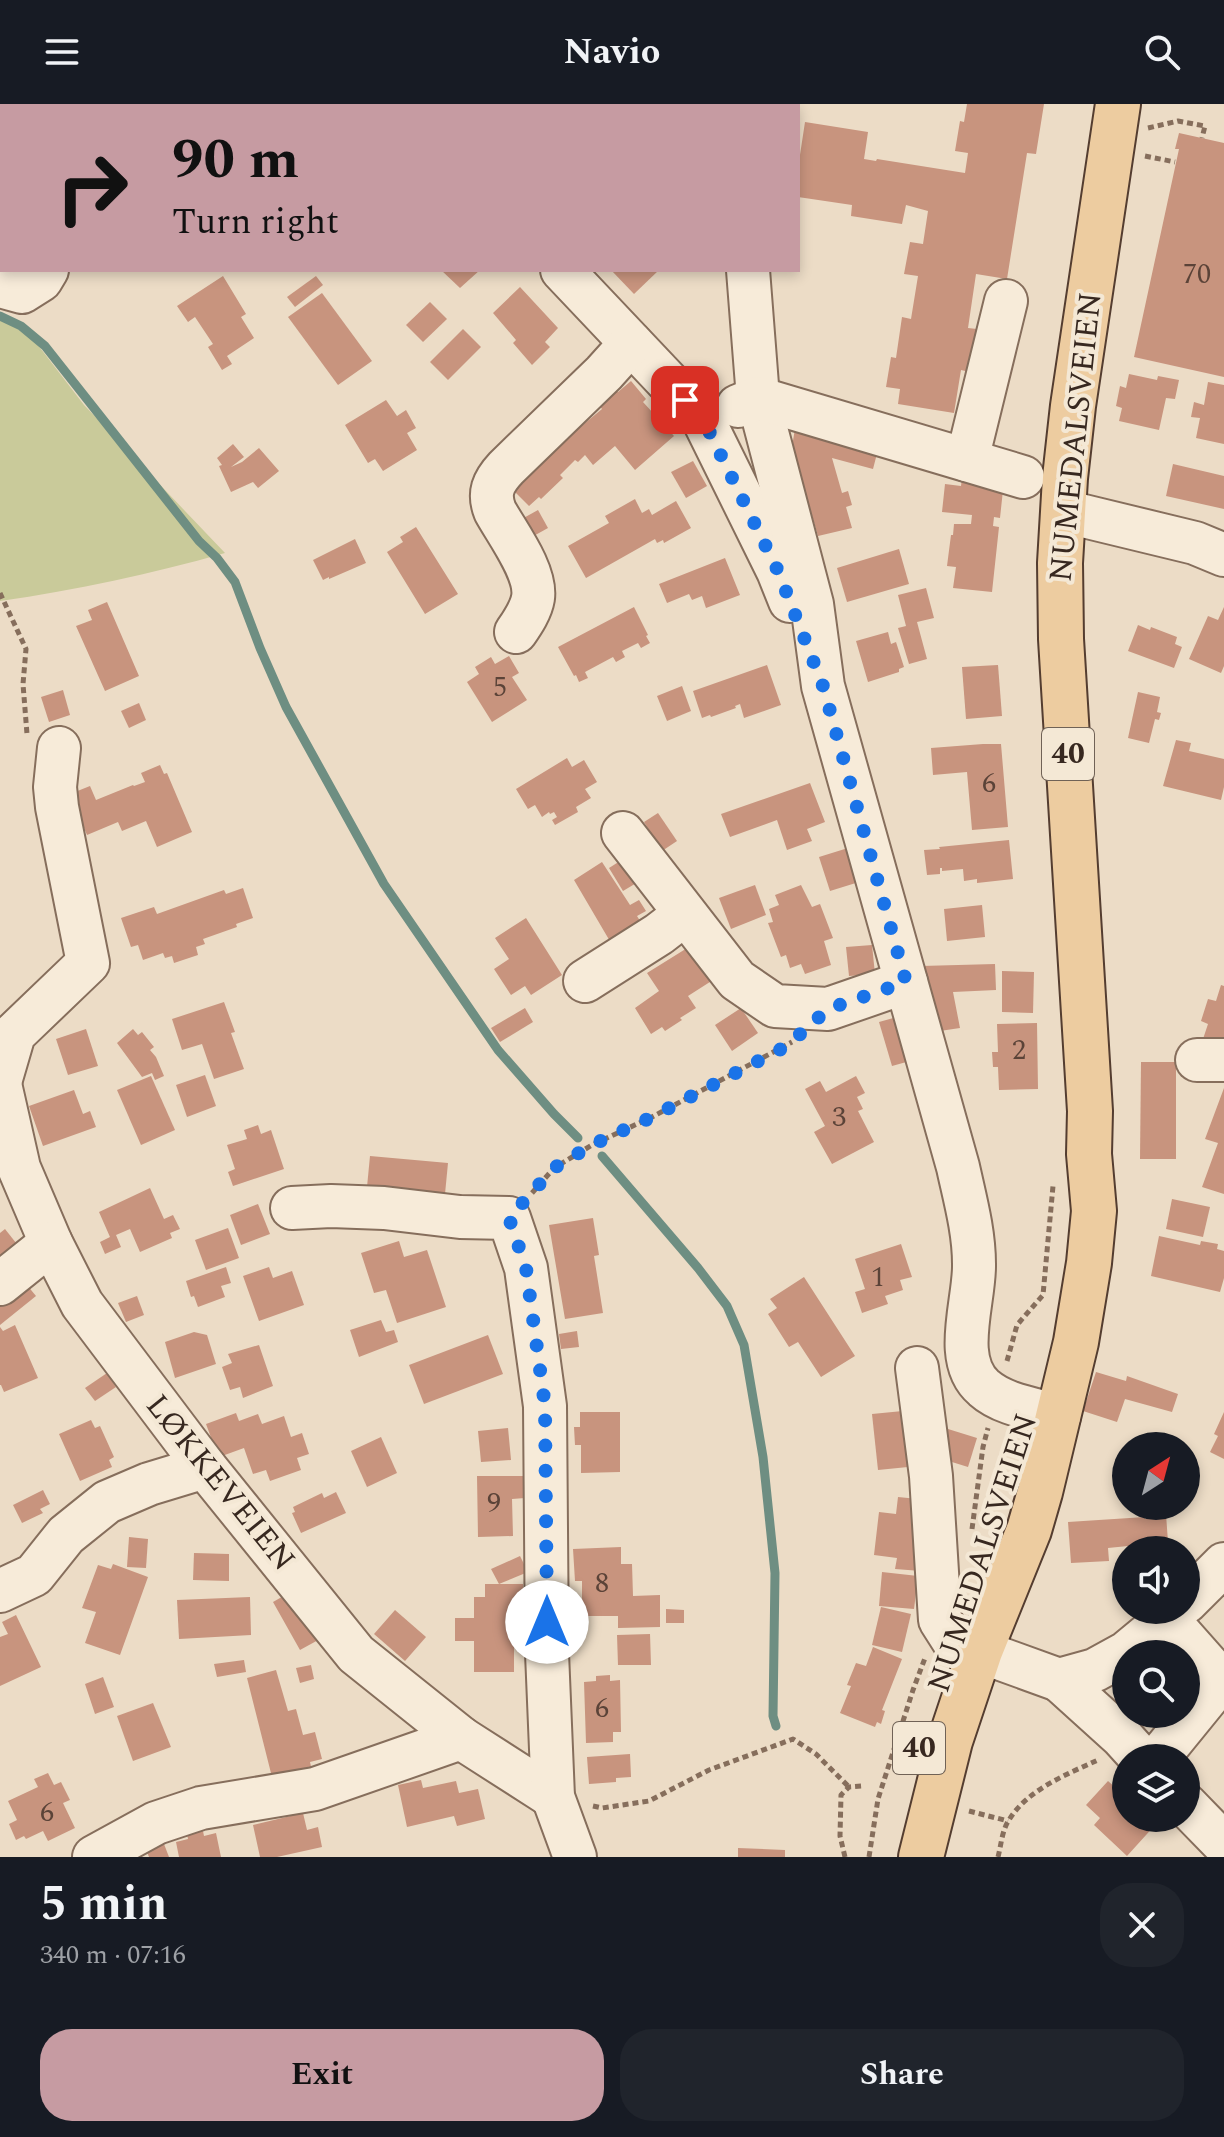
<!DOCTYPE html>
<meta charset="utf-8">
<style>
body{margin:0;font-family:Spectral,serif;background:#20242c;color:#f1f3f6;height:100vh;display:flex;flex-direction:column;font-size:30px;white-space:nowrap}
*{box-sizing:border-box;margin:0}
p{font-size:26px;color:#9ea1a6}
.icon{flex:none;width:44px;height:44px;fill:none;stroke:currentColor;stroke-width:2;stroke-linecap:round;stroke-linejoin:round}
.map{position:relative;height:1753px;overflow:hidden}
.side{display:flex;flex-direction:column;background:#171b24;flex:1}
.side>*{flex:none}
.hud{position:absolute;left:0px;top:0px;width:800px;height:168px;box-shadow:0 4px 12px #0003;background:#c69ba2;color:#111;overflow:hidden}
.needle{width:52px;rotate:36deg}
.buttons{position:absolute;left:1112px;top:1328px;display:grid;gap:16px}
.buttons a{display:grid;place-items:center;width:88px;height:88px;border-radius:50%;background:#171b24;box-shadow:0 4px 12px #0003;font-size:40px}
.pin{position:absolute;display:grid;place-items:center;width:68px;height:68px;color:#fff;margin:-34px;border-radius:16px;box-shadow:0 4px 12px #0006}
.me{position:absolute;width:88px;margin:-44px;rotate:0deg;stroke-linejoin:round;filter:drop-shadow(0 0 6px #0008)}
.turn{display:flex;align-items:center;gap:28px;height:168px;padding:0 40px;font-size:36px}
.turn .icon{width:104px;height:104px;stroke-width:2.5}
.turn b{display:block;font-size:56px;line-height:68px}
.round{display:grid;place-items:center;flex:none;width:84px;height:84px;border-radius:32px;background:#20242c}
.summary{display:flex;align-items:center;justify-content:space-between;height:136px;padding:0 40px}
h1{font-size:48px;font-weight:700;line-height:60px}
.action{display:flex;gap:16px;margin-top:auto;padding:16px 40px}
.action a{flex:1;height:92px;border-radius:32px;background:#c69ba2;color:#111;font-size:32px;font-weight:700;line-height:92px;text-align:center}
.action a+a{background:#20242c;color:#f1f3f6}
header{display:flex;justify-content:space-between;align-items:center;height:104px;padding:0 40px;background:#171b24;font-size:36px;font-weight:700}
.map>svg:first-child{display:block}
</style>
<header><svg class="icon" aria-label="menu" viewBox="0 0 24 24"><path d="M4 6h16M4 12h16M4 18h16"/></svg>Navio<svg class="icon" aria-label="search" viewBox="0 0 24 24"><circle cx="10" cy="10" r="6"/><path d="M15 15l6 6"/></svg></header>
<div class="map">
<svg width="1224" height="1753" viewBox="0 0 1224 1753">
<rect width="100%" height="100%" fill="#ecdcc6"/>
<path fill="#c9ca9a" d="M0,215L21,219L84,301L225,449C151,470 77,486 0,497Z"/>
<g fill="none" stroke-linecap="round" stroke-linejoin="round">
<g stroke="#6e8e82" stroke-width="9">
<polyline points="0,212 21,222 45,242 199,437 217,454 235,478 260,544 286,603 384,780 498,946 554,1010 578,1034"/>
<polyline points="602,1052 698,1164 727,1202 744,1241 763,1353 775,1469 773,1612 776,1622"/>
</g>
</g>
<g fill="#c8947e">
<polygon points="967,0 1044,0 1036,50 1027,49 1007,175 976,170 968,224 977,225 970,268 961,266 954,309 898,300 900,285 886,283 891,253 896,254 902,213 911,215 918,172 904,170 910,138 923,140 928,107 906,101 902,120 851,112 852,101 798,93 798,64 805,18 868,28 864,55 876,57 877,55 965,69 968,49 955,47 960,17 964,18"/>
<polygon points="1179,29 1224,39 1224,273 1134,253 1179,45 1175,45"/>
<polygon points="441,166 480,166 460,184"/>
<polygon points="611,166 659,166 634,190"/>
<polygon points="223,172 246,210 241,213 254,234 227,252 232,260 222,266 208,243 213,240 195,213 188,218 177,202"/>
<polygon points="316,172 323,181 295,203 287,193"/>
<polygon points="520,183 558,224 545,238 550,243 532,261 513,239 516,236 493,209"/>
<polygon points="322,189 372,257 338,281 288,213"/>
<polygon points="430,198 447,215 423,238 406,221"/>
<polygon points="463,225 481,243 448,276 430,258"/>
<polygon points="1129,270 1157,276 1158,272 1179,276 1175,295 1166,294 1159,326 1119,317 1122,304 1116,302 1120,282 1126,284"/>
<polygon points="631,277 646,295 643,298 674,332 635,366 615,342 593,361 585,351 578,358 575,356 560,371 563,374 541,395 539,393 529,402 508,381 566,321 573,329 602,305 592,292 608,278 618,288"/>
<polygon points="1208,278 1224,281 1224,340 1196,334 1200,314 1191,313 1194,298 1204,301"/>
<polygon points="386,296 397,312 406,306 416,324 407,329 417,346 383,367 375,355 368,359 345,321"/>
<polygon points="796,318 880,338 873,365 832,354 842,389 848,387 852,401 846,403 852,424 818,432 792,343"/>
<polygon points="233,340 244,353 231,363 242,358 259,344 279,367 258,384 253,378 231,388 219,362 222,361 217,354"/>
<polygon points="693,357 707,382 686,394 671,368"/>
<polygon points="1173,360 1224,372 1224,405 1166,392"/>
<polygon points="962,374 984,376 983,384 1003,386 1000,414 994,413 993,422 999,423 992,488 953,484 956,463 947,462 951,431 953,431 954,420 971,420 972,411 942,408 945,380 961,382"/>
<polygon points="635,395 642,409 649,405 652,411 676,397 691,424 664,439 663,436 657,439 655,435 586,474 568,442 609,419 605,412"/>
<polygon points="538,406 548,424 530,434 520,416"/>
<polygon points="416,423 458,490 425,510 387,448 403,438 400,433"/>
<polygon points="355,435 366,459 329,475 329,473 323,476 313,456"/>
<polygon points="899,445 909,480 847,498 837,464"/>
<polygon points="725,454 740,491 706,504 702,492 692,496 689,490 667,499 659,480"/>
<polygon points="926,484 934,514 917,518 927,555 909,560 898,524 906,522 898,491"/>
<polygon points="107,498 139,572 105,587 76,522 92,516 88,506"/>
<polygon points="634,503 648,531 646,532 650,539 641,544 638,539 622,547 625,553 616,558 613,553 585,568 588,574 579,578 576,571 574,572 558,543"/>
<polygon points="1224,503 1224,562 1221,569 1189,555 1208,512 1218,516"/>
<polygon points="1138,521 1150,526 1151,523 1177,533 1175,540 1182,543 1174,564 1128,547"/>
<polygon points="888,528 891,540 896,538 904,563 899,565 899,568 868,578 856,537"/>
<polygon points="509,552 519,569 512,573 527,596 492,618 467,578 479,570 475,563 491,553 495,560"/>
<polygon points="767,561 781,601 744,614 740,600 735,602 736,604 711,613 710,611 702,614 693,587"/>
<polygon points="998,561 1002,612 966,615 962,563"/>
<polygon points="682,582 691,607 667,617 657,592"/>
<polygon points="63,586 70,611 49,618 41,593"/>
<polygon points="1138,588 1160,593 1157,608 1161,609 1159,616 1155,615 1149,639 1128,634"/>
<polygon points="139,599 146,616 129,624 121,607"/>
<polygon points="1176,636 1191,639 1189,647 1224,655 1224,683 1221,696 1163,682"/>
<polygon points="983,640 1001,640 1008,723 972,726 967,668 933,671 931,644"/>
<polygon points="567,654 572,663 584,656 597,678 585,685 591,694 576,703 578,708 555,721 552,716 557,713 554,708 550,710 549,708 542,713 535,701 528,705 516,685"/>
<polygon points="160,661 164,670 167,669 192,728 157,743 146,717 122,727 118,718 87,731 70,690 90,682 96,696 133,681 134,682 145,678 141,669"/>
<polygon points="810,679 825,718 807,725 812,737 787,746 777,716 730,733 721,710"/>
<polygon points="658,709 677,737 662,747 644,718"/>
<polygon points="1009,736 1013,775 977,779 977,775 964,777 963,765 942,767 942,764 940,764 940,770 927,771 924,746 940,745 939,743"/>
<polygon points="848,744 859,778 830,787 819,753"/>
<polygon points="628,752 643,775 623,787 609,764"/>
<polygon points="602,758 630,801 639,796 646,807 637,812 642,820 611,839 574,776"/>
<polygon points="755,781 766,811 731,825 719,794"/>
<polygon points="801,781 812,803 820,800 833,834 824,837 831,861 805,870 801,860 790,864 786,851 781,853 768,819 773,818 769,805 779,801 775,791"/>
<polygon points="243,784 253,814 236,820 237,823 203,835 205,840 196,843 198,851 174,859 172,852 165,854 163,849 143,856 138,841 131,843 121,814 154,803 157,810 224,786 226,790"/>
<polygon points="982,801 985,833 947,837 944,805"/>
<polygon points="526,814 562,871 531,891 525,882 511,891 494,865 509,855 495,834"/>
<polygon points="692,841 713,876 688,892 696,904 680,914 682,916 665,927 662,923 651,930 635,904 659,887 647,869"/>
<polygon points="872,841 875,870 849,872 846,843"/>
<polygon points="995,860 996,886 953,888 960,924 933,928 921,862"/>
<polygon points="1002,867 1034,868 1033,909 1002,908"/>
<polygon points="1221,881 1224,882 1224,942 1203,935 1208,920 1201,917 1208,895 1216,897"/>
<polygon points="224,898 235,928 231,929 244,965 214,975 202,940 182,946 172,915"/>
<polygon points="525,904 533,918 500,938 491,924"/>
<polygon points="741,904 758,929 732,947 715,921"/>
<polygon points="897,913 910,957 892,962 879,918"/>
<polygon points="1037,919 1038,985 999,986 998,963 993,963 992,948 998,948 997,920"/>
<polygon points="86,925 98,962 68,971 56,935"/>
<polygon points="133,925 138,931 142,928 154,943 150,946 156,953 164,972 155,976 152,969 142,973 117,939"/>
<polygon points="1141,958 1176,958 1176,1055 1140,1055"/>
<polygon points="205,971 216,1002 187,1013 176,981"/>
<polygon points="151,972 175,1026 141,1041 117,986"/>
<polygon points="856,972 865,989 857,993 863,1005 858,1007 874,1038 832,1060 814,1028 825,1022 805,985 820,977 826,988"/>
<polygon points="1224,984 1224,1090 1202,1083 1218,1039 1205,1035"/>
<polygon points="74,986 83,1010 90,1007 96,1023 43,1042 29,1002"/>
<polygon points="258,1021 261,1030 271,1026 284,1065 233,1082 228,1068 235,1065 227,1041 247,1035 244,1026"/>
<polygon points="370,1052 448,1059 445,1090 367,1083"/>
<polygon points="150,1084 164,1115 173,1111 180,1125 170,1129 172,1134 140,1148 130,1125 116,1131 121,1143 105,1150 100,1138 110,1133 99,1108"/>
<polygon points="1172,1095 1210,1103 1203,1133 1166,1125"/>
<polygon points="258,1100 270,1130 241,1141 230,1111"/>
<polygon points="593,1114 599,1151 594,1152 603,1209 565,1215 549,1121"/>
<polygon points="228,1124 239,1154 206,1166 195,1136"/>
<polygon points="5,1125 24,1149 0,1167 0,1129"/>
<polygon points="1159,1132 1200,1141 1201,1137 1218,1140 1217,1145 1224,1147 1224,1174 1220,1188 1151,1172"/>
<polygon points="399,1137 404,1153 427,1146 446,1203 397,1219 386,1186 374,1189 361,1149"/>
<polygon points="901,1140 912,1173 900,1176 903,1186 885,1192 888,1200 862,1209 855,1188 865,1185 855,1155"/>
<polygon points="226,1163 231,1179 221,1182 225,1193 198,1203 194,1192 191,1193 186,1177"/>
<polygon points="269,1163 273,1174 292,1167 304,1201 259,1217 243,1172"/>
<polygon points="804,1173 855,1252 821,1273 798,1238 789,1243 768,1210 777,1204 770,1195"/>
<polygon points="22,1175 36,1192 0,1221 0,1193"/>
<polygon points="137,1192 144,1211 126,1218 118,1199"/>
<polygon points="381,1216 386,1228 394,1226 398,1238 359,1253 350,1226"/>
<polygon points="15,1221 38,1274 4,1288 1,1281 0,1281 0,1223 3,1227"/>
<polygon points="577,1227 579,1243 561,1245 559,1230"/>
<polygon points="194,1228 207,1231 216,1260 175,1274 165,1238"/>
<polygon points="488,1231 503,1270 424,1300 409,1261"/>
<polygon points="259,1241 273,1282 243,1294 240,1283 230,1286 222,1263 232,1259 228,1250"/>
<polygon points="1096,1268 1126,1277 1127,1272 1178,1290 1172,1308 1125,1295 1117,1318 1083,1307"/>
<polygon points="107,1269 116,1283 95,1297 85,1284"/>
<polygon points="913,1306 918,1362 878,1366 872,1310"/>
<polygon points="580,1308 620,1308 620,1368 581,1369 581,1341 575,1341 574,1323 580,1323"/>
<polygon points="1224,1308 1224,1355 1210,1348 1218,1332 1214,1330"/>
<polygon points="236,1309 239,1317 258,1310 262,1320 284,1312 291,1333 302,1329 309,1350 297,1354 301,1366 270,1377 266,1366 253,1370 244,1344 222,1352 213,1339 206,1320"/>
<polygon points="91,1316 95,1324 100,1322 114,1353 109,1356 112,1363 80,1377 59,1330"/>
<polygon points="508,1324 511,1356 481,1358 478,1327"/>
<polygon points="948,1325 977,1334 968,1363 939,1354"/>
<polygon points="381,1333 397,1369 367,1383 351,1347"/>
<polygon points="477,1372 524,1372 525,1394 512,1395 513,1432 478,1433"/>
<polygon points="43,1386 50,1400 40,1405 43,1409 22,1419 13,1401"/>
<polygon points="336,1388 346,1409 301,1429 292,1409 295,1408 293,1403 322,1389 324,1394"/>
<polygon points="898,1393 918,1395 921,1467 895,1465 897,1454 874,1451 879,1408 896,1410"/>
<polygon points="1166,1410 1168,1438 1108,1444 1109,1457 1071,1459 1068,1418 1145,1413 1145,1415 1152,1414 1152,1411"/>
<polygon points="129,1433 148,1435 146,1464 127,1463"/>
<polygon points="621,1443 621,1460 632,1460 633,1492 660,1491 660,1523 618,1524 618,1512 582,1512 582,1477 575,1477 573,1445"/>
<polygon points="194,1449 229,1450 229,1477 193,1476"/>
<polygon points="520,1452 528,1468 499,1480 491,1465"/>
<polygon points="113,1460 148,1473 120,1551 85,1539 96,1508 82,1504 98,1461 111,1465"/>
<polygon points="882,1468 918,1472 914,1505 879,1502"/>
<polygon points="485,1480 523,1480 523,1517 514,1517 514,1568 474,1568 474,1537 455,1537 455,1514 474,1514 474,1493 485,1493"/>
<polygon points="294,1486 320,1535 300,1546 273,1498"/>
<polygon points="250,1493 251,1531 179,1535 177,1496"/>
<polygon points="881,1503 911,1510 902,1548 872,1541"/>
<polygon points="666,1505 684,1506 684,1519 666,1519"/>
<polygon points="395,1506 426,1533 405,1557 374,1530"/>
<polygon points="16,1511 41,1563 0,1582 0,1533 8,1530 2,1518"/>
<polygon points="650,1530 651,1561 618,1561 617,1531"/>
<polygon points="873,1543 902,1555 882,1606 885,1607 881,1620 877,1618 875,1623 840,1609 851,1582 847,1581 856,1559 866,1562"/>
<polygon points="244,1556 246,1568 217,1573 214,1560"/>
<polygon points="311,1561 314,1575 300,1579 296,1564"/>
<polygon points="276,1566 288,1607 296,1605 303,1631 315,1628 322,1655 310,1658 312,1667 273,1677 247,1574"/>
<polygon points="610,1571 610,1577 620,1576 621,1628 613,1628 613,1638 586,1639 584,1578 596,1577 596,1572"/>
<polygon points="103,1573 114,1603 95,1610 85,1580"/>
<polygon points="153,1599 171,1643 133,1657 117,1612"/>
<polygon points="630,1650 631,1673 616,1674 616,1678 589,1680 587,1653"/>
<polygon points="48,1669 54,1681 61,1678 70,1696 63,1699 75,1724 48,1737 43,1727 26,1735 24,1732 16,1736 9,1720 17,1716 8,1697 38,1683 34,1675"/>
<polygon points="421,1676 423,1684 456,1677 459,1689 478,1685 485,1715 457,1722 454,1712 407,1723 398,1681"/>
<polygon points="1108,1677 1126,1693 1126,1714 1149,1714 1156,1720 1127,1752 1094,1721 1100,1714 1086,1701"/>
<polygon points="303,1709 307,1726 318,1723 322,1743 277,1753 260,1753 253,1721"/>
<polygon points="203,1727 204,1732 216,1729 221,1753 179,1753 176,1738 188,1735 187,1730"/>
<polygon points="164,1740 169,1753 149,1753 147,1748"/>
<polygon points="738,1744 785,1746 785,1753 738,1753"/>
</g>
<g fill="none" stroke-linecap="round" stroke-linejoin="round">
<defs>
<g id="minor">
<polyline points="408,0 409,2"/>
<polyline points="711,0 712,2"/>
<polyline points="0,22 2,23"/>
<polyline points="562,166 703,315 778,467 790,497"/>
<path d="M748,166L758,294L812,500L823,582L958,1063C965,1095 974,1127 974,1160C975,1197 951,1256 984,1284C1003,1301 1035,1305 1059,1312"/>
<polyline points="0,182 22,188 41,176 47,166"/>
<polyline points="738,302 758,294 1023,373"/>
<polyline points="967,356 1006,197"/>
<polyline points="1063,407 1195,439 1224,451"/>
<path d="M516,528C523,518 531,506 533,494C537,468 507,429 495,407C488,389 493,378 506,364L604,269L631,239"/>
<polyline points="623,729 737,876 775,902 828,905 906,878"/>
<polyline points="585,877 659,830 685,810"/>
<polyline points="1197,956 1224,956"/>
<polyline points="0,978 14,930 88,859 57,703 55,683 59,644"/>
<polyline points="0,980 19,1064 51,1139 82,1200 205,1363 356,1550 461,1634 553,1693"/>
<polyline points="292,1104 331,1102 384,1104 460,1113 509,1114 526,1164 545,1302 547,1549 553,1693 575,1753"/>
<polyline points="0,1180 51,1139"/>
<polyline points="917,1264 931,1372 940,1516 954,1538 1059,1576 1095,1566 1126,1549 1178,1506"/>
<polyline points="0,1487 34,1471 66,1431 107,1398 149,1380 205,1363"/>
<polyline points="1186,1498 1224,1460"/>
<polyline points="1059,1576 1122,1633 1141,1654"/>
<polyline points="1158,1654 1215,1584 1215,1569 1168,1516"/>
<polyline points="1186,1701 1224,1740"/>
<polyline points="94,1753 156,1719 201,1704 315,1685 461,1634"/>
</g>
<polyline id="major" points="921,1753 950,1637 980,1547 1029,1426 1040,1388 1076,1238 1089,1159 1094,1107 1089,1050 1090,1007 1061,535 1060,459 1065,374 1073,302 1118,0"/>
</defs>
<use href="#minor" stroke="#866e5c" stroke-width="46"/>
<use href="#major" stroke="#543d30" stroke-width="48"/>
<g stroke="#866e5c" stroke-width="5" stroke-dasharray="6 4" stroke-linecap="butt">
<polyline points="1148,24 1178,17 1205,22 1202,34"/>
<polyline points="1145,52 1175,58"/>
<polyline points="0,489 26,545 23,580 27,630"/>
<polyline points="532,1089 554,1064 592,1041 652,1013 792,938"/>
<polyline points="1007,1257 1017,1221 1043,1191 1053,1082"/>
<polyline points="972,1425 983,1343 988,1324"/>
<polyline points="593,1702 602,1704 649,1697 709,1666 793,1635 816,1650 849,1683"/>
<polyline points="969,1707 1008,1717"/>
<polyline points="845,1753 840,1732 841,1691 849,1683 862,1682"/>
<polyline points="869,1753 878,1695 913,1586 925,1554"/>
<path d="M998,1753C1001,1742 1002,1726 1009,1716C1027,1686 1067,1670 1098,1656"/>
</g>
<use href="#minor" stroke="#f7ebd9" stroke-width="42"/>
<use href="#major" stroke="#edcca0" stroke-width="44"/>
</g>
<g fill="none" stroke-linecap="round" stroke-linejoin="round">
<polyline stroke="#1a73e8" stroke-width="14" stroke-dasharray="0 25.2" points="547,1518 545,1302 526,1164 509,1114 554,1064 592,1041 652,1013 787,942 828,905 906,878 823,582 778,467 703,315 685,296"/>
</g>
<g text-anchor="middle" dominant-baseline="central" stroke-width="8" stroke-linejoin="round" paint-order="stroke">
<g font-size="28" fill="#5b4338">
<text x="1197" y="170">70</text>
<text x="500" y="583">5</text>
<text x="989" y="679">6</text>
<text x="1019" y="946">2</text>
<text x="839" y="1013">3</text>
<text x="878" y="1173">1</text>
<text x="494" y="1399">9</text>
<text x="602" y="1479">8</text>
<text x="602" y="1604">6</text>
<text x="47" y="1708">6</text>
</g>
<g fill="#f4e8d5" stroke="#706256" stroke-width="2">
<rect x="1042" y="624" width="52" height="52" rx="6"/>
<rect x="893" y="1618" width="52" height="52" rx="6"/>
</g>
<g font-size="30" font-weight="bold" fill="#372820">
<text x="1068" y="650">40</text>
<text x="919" y="1644">40</text>
</g>
<g font-size="32" fill="#372820" stroke="#f4e8d5">
<text transform="translate(1076 333) rotate(-84)">NUMEDALSVEIEN</text>
<text transform="translate(220 1379) rotate(51)">LØKKEVEIEN</text>
<text transform="translate(983 1449) rotate(-72)">NUMEDALSVEIEN</text>
</g>
</g>
</svg>
<div class="buttons">
<a><svg class="needle" viewBox="-14 -14 28 28"><path d="M0-13l5 13h-10z" fill="#e53935"/><path d="M0 13l5-13h-10z" fill="#9ea1a6"/></svg></a>
<a><svg class="icon" aria-label="sound" viewBox="0 0 24 24"><path d="M4 9h4l5-4v14l-5-4H4zM17 9q2 3 0 6"/></svg></a>
<a><svg class="icon" aria-label="search" viewBox="0 0 24 24"><circle cx="10" cy="10" r="6"/><path d="M15 15l6 6"/></svg></a>
<a><svg class="icon" aria-label="layers" viewBox="0 0 24 24"><path d="M12 4l9 5-9 5-9-5zM3 14l9 5 9-5"/></svg></a>
</div>
<div class="pin" style="left:685px;top:296px;background:#d93025"><svg class="icon" aria-label="arrive" viewBox="0 0 24 24"><path d="M6 21V4h12l-3 4 3 4H6"/></svg></div>
<svg class="me" style="left:547px;top:1518px" viewBox="-20 -20 40 40"><circle r="19" fill="#fff"/><path d="M0-13L10 11 0 6-10 11z" fill="#1a73e8"/></svg>
<div class="hud">
<div class="turn"><svg class="icon" aria-label="right" viewBox="0 0 24 24"><path d="M7 20v-9h11M14 6l5 5-5 5"/></svg><div><b>90 m</b>Turn right</div></div>
</div>
</div>
<section class="side">
<div class="summary"><div><h1>5 min</h1><p>340 m · 07:16</p></div><a class="round"><svg class="icon" aria-label="close" viewBox="0 0 24 24"><path d="M6 6l12 12M18 6L6 18"/></svg></a></div>
<div class="action"><a>Exit</a><a>Share</a></div>
</section>
